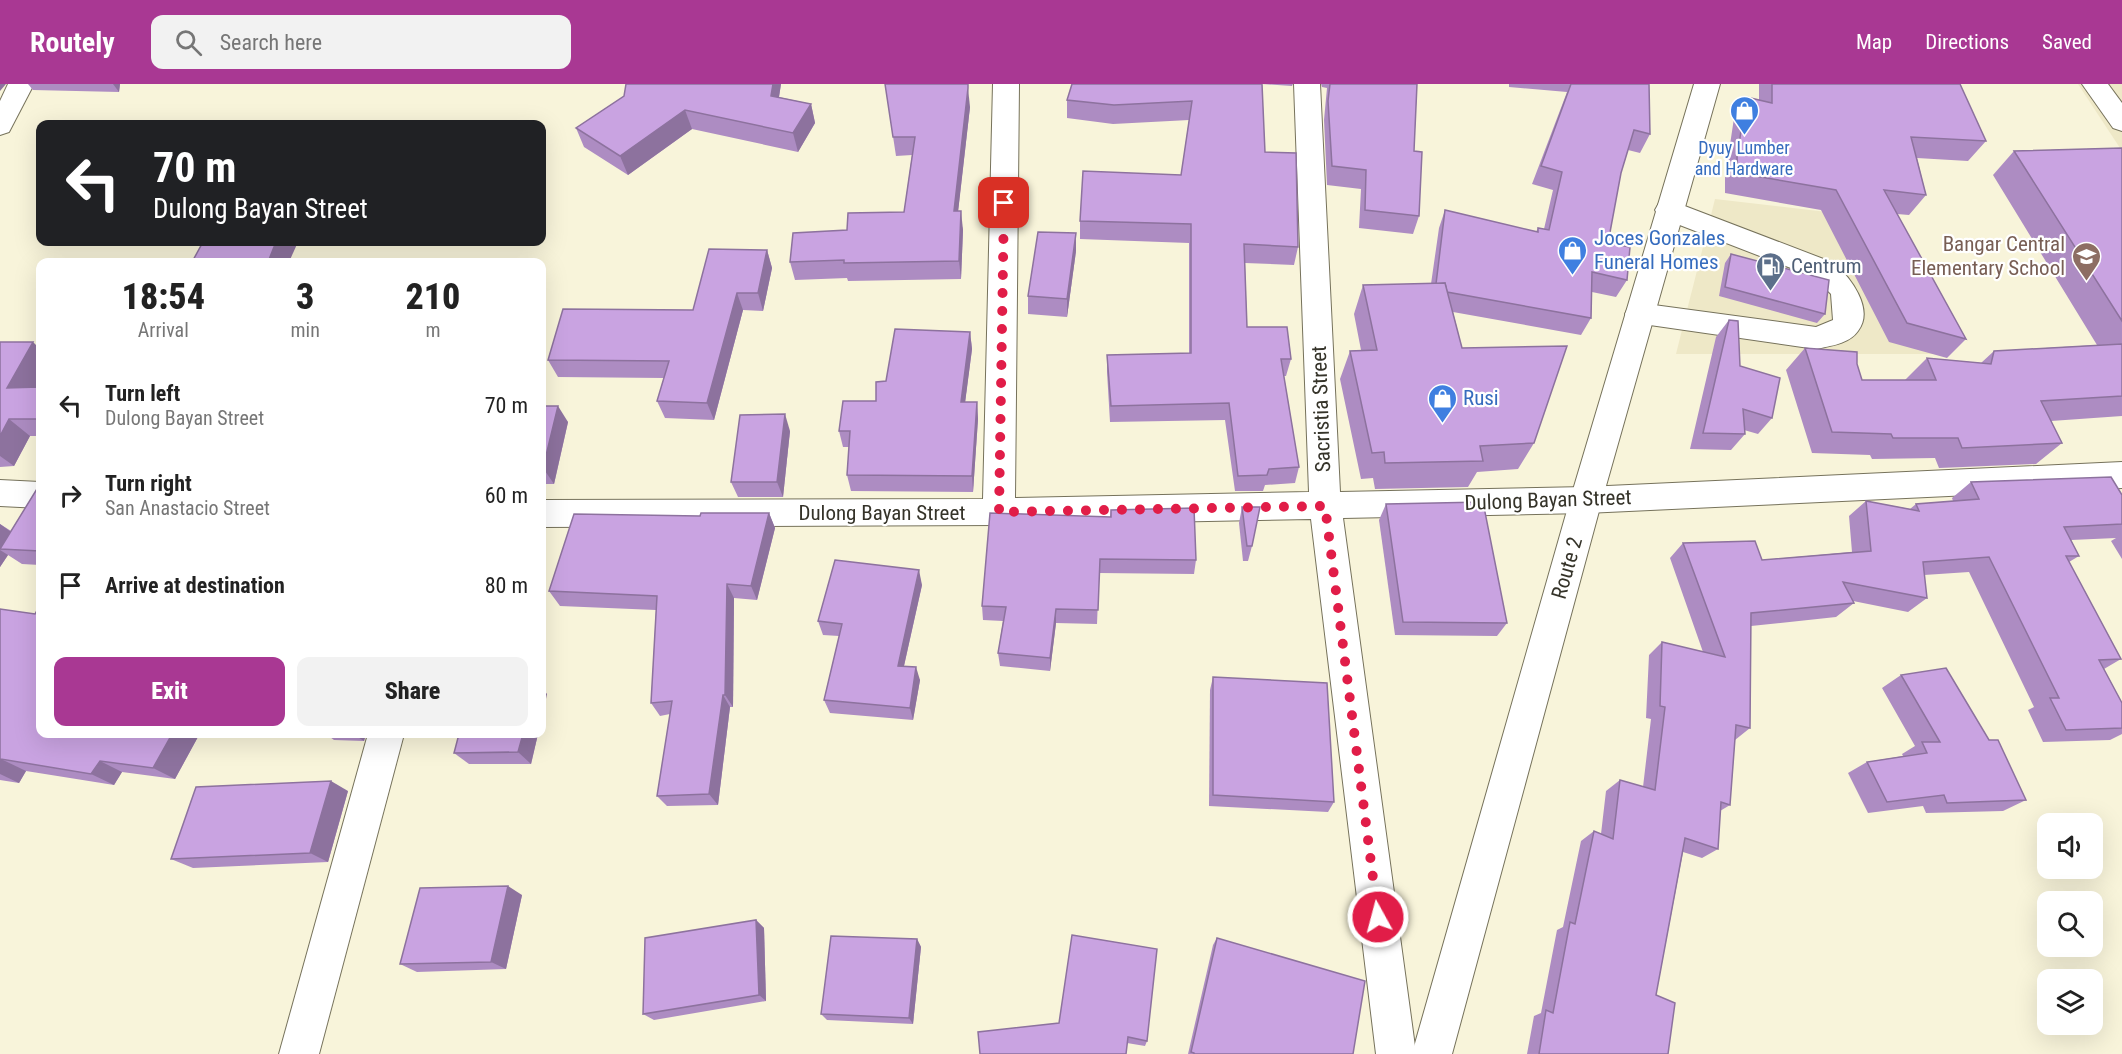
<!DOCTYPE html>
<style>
body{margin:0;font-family:"Roboto Condensed",sans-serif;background:#f2f2f2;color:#222;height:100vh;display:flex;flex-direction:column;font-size:22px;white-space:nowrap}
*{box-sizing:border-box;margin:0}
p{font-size:20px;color:#767676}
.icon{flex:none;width:33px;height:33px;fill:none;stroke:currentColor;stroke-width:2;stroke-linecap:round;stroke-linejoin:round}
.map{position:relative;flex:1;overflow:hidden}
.details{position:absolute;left:36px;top:174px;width:510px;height:480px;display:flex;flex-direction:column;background:#fff;border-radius:12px;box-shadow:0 6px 24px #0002}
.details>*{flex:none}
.top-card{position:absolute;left:36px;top:36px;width:510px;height:126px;border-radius:12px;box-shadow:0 6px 24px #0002;background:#202124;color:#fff;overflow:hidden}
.tools{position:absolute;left:2037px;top:729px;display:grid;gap:12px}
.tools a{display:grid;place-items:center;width:66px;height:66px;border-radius:12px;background:#fff;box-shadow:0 6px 24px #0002;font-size:30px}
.pin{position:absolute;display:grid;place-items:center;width:51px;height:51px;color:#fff;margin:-26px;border-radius:12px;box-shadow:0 3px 9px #0006}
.me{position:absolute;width:66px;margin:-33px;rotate:353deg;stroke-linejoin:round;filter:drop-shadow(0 0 4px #0008)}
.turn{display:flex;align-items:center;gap:21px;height:126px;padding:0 18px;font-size:27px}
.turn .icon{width:78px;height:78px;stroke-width:2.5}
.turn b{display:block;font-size:42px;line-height:51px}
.eta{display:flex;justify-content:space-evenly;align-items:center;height:102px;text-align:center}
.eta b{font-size:36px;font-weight:800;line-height:42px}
.button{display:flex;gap:12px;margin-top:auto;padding:12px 18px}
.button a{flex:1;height:69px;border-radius:12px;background:#a93893;color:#fff;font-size:24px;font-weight:800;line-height:69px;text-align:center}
.button a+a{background:#f2f2f2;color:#222}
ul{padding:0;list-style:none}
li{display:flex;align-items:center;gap:18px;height:90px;padding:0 18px}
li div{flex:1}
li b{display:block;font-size:22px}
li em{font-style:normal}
header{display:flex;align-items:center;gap:36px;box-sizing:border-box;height:84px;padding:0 30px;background:#a93893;color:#fff}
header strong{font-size:28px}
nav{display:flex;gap:33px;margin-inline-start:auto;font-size:21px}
.search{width:420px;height:54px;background:#f2f2f2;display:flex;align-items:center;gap:15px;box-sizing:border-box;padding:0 21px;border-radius:12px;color:#767676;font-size:22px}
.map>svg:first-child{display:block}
</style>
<header>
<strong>Routely</strong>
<div class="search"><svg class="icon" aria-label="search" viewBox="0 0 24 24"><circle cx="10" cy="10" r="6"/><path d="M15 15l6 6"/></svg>Search here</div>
<nav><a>Map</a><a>Directions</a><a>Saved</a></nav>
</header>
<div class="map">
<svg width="2122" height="970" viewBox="0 0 2122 970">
<rect width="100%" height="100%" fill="#f8f4da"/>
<g fill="#eee8c7">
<polygon points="2078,0 2122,0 2122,67"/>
<polygon points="1715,115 1878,134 1947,270 1676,270"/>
</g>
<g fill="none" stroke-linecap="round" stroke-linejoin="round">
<defs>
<g id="minor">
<polygon points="8,0 34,0 9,48 0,51 0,17"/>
<polygon points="993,0 1019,0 1015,414 1309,408 1294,0 1320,0 1340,408 1586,403 2122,378 2122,404 1586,429 1343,434 1416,970 1376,970 1311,435 999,441 542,443 542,416 983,415"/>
<polygon points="2082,0 2108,0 2122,19 2122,47 2113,44"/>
<path d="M1669,116L1834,179C1850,193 1875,225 1858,247C1849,260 1830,262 1816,265L1629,238L1625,230L1629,222L1639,219L1816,243L1833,236L1831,210L1814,193L1659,133L1655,126L1659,119Z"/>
<polygon points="0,396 40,398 40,424 0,422"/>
<polygon points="368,650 404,650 319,970 279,970"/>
</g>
<polygon id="highway" points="1694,0 1720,0 1602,416 1452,970 1412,970 1570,416"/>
</defs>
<use href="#minor" stroke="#76725b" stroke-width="2"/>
<use href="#highway" stroke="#76725b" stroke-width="2"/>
<use href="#minor" fill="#fff" fill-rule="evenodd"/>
<use href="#highway" fill="#fff" fill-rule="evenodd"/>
</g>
<g fill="#ad8cc2">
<polygon points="28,0 120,0 119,8 33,6"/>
<polygon points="626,0 781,0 779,13 811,20 815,39 798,68 692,45 628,91 584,63 576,44 624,12"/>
<polygon points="885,0 970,23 958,127 963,146 961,195 848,197 847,194 795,196 790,178 847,146 904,128 912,71 896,72"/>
<polygon points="1072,0 1293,0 1292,2 1262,0 1265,68 1298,163 1294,181 1245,179 1247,243 1291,275 1286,292 1284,292 1299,383 1295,399 1265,401 1263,407 1235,407 1225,336 1110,338 1107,288 1107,271 1189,269 1189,159 1080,155 1080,137 1181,91 1189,36 1113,40 1067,34 1067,16"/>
<polygon points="1321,0 1417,0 1414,67 1419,132 1413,150 1359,144 1361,105 1327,101 1324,36 1327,4 1322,3"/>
<polygon points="1509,0 1649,0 1650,50 1640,69 1628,66 1621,89 1608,159 1627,196 1616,213 1592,208 1591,234 1581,251 1453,228 1462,264 1534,359 1518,385 1477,388 1468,403 1375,405 1373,394 1361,395 1340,295 1350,267 1361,266 1354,230 1363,201 1431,200 1439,144 1445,126 1536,148 1538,144 1544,145 1553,106 1532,100 1567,8 1509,3"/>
<polygon points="1759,0 1960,0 1986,57 1968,77 1917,74 1926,111 1909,131 1897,130 1966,255 1947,274 1889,258 1821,126 1725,109 1725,94 1734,34 1746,13 1759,16"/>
<polygon points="2122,64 2122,332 2051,337 2062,359 2036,380 1939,384 1935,374 1872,375 1870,371 1812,369 1786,286 1805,264 1857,280 1862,296 1905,296 1927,274 1981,279 1994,267 2097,261 1993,91 2014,67"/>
<polygon points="767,166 772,184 763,227 743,226 714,336 665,334 657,317 664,294 558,293 548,276 693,226"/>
<polygon points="1076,167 1067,233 1028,230 1028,212"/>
<polygon points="1731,170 1825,230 1817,239 1719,212 1725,179"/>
<polygon points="1729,236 1740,282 1772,334 1758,350 1744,346 1745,350 1731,366 1690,365 1716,253"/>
<polygon points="970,248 972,265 965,318 977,318 978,335 973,408 851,407 847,391 849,363 843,363 839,347 876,317 886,297"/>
<polygon points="0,258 40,265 40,296 37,303 40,303 40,352 30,352 14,382 0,383"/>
<polygon points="542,322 568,338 554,400 542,400"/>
<polygon points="790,347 783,413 738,413 731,398"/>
<polygon points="1971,398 2122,411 2122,475 2111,457 2116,454 2071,456 2079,472 2069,478 2121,575 2104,585 2122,619 2122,650 2110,656 2043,658 2028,626 2034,623 1969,488 1924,491 1927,514 1908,528 1853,517 1854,519 1836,533 1751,542 1750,644 1735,656 1730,721 1720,727 1718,765 1702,774 1683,768 1656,911 1668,970 1527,970 1534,932 1541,929 1557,846 1563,843 1581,757 1594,747 1601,750 1606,707 1620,696 1643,703 1651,635 1646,634 1649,571 1662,558 1703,568 1670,474 1683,459 1762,476 1852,468 1849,432 1866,417 1910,425 1916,420 1953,417 1952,414"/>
<polygon points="40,400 40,481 22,480 8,471 0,483 0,440 11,447"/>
<polygon points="1386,420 1507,539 1497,552 1395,551 1379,436"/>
<polygon points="1242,423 1252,462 1248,477 1243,477 1239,439"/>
<polygon points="1111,426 1196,476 1194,490 1099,489 1097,540 1056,539 1050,587 1000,582 998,569 1003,537 983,536 982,522 1110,433"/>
<polygon points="769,429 775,444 757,516 734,514 733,623 730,623 718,721 667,722 657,712 670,630 660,632 651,619 656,526 560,522 549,507 700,432"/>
<polygon points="922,501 904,582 920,596 913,636 830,629 824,616 839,552 823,551 818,537"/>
<polygon points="0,525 35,530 40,650 199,651 175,695 122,688 114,701 26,687 19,699 0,696"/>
<polygon points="1901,591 2026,716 2003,727 1926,729 1923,722 1868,729 1848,689 1867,678 1903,672 1902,670 1915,662 1882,604"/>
<polygon points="1213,593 1334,718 1328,728 1209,722 1210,606"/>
<polygon points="220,650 366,650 364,657 334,656 330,653 262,650 260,653"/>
<polygon points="538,650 531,680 469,680 454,669"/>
<polygon points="348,707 328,778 193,784 171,775"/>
<polygon points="522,811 506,885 417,888 400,880"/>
<polygon points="756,836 764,844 766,917 654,936 643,930"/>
<polygon points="1217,854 1353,970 1188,970 1213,861"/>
<polygon points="917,855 921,863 913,940 827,936 821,930"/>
<polygon points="1059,939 1147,957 1145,962 1127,959"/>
</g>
<g fill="#8d729e">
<polygon points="0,0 6,0 0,7"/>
<polygon points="113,0 120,0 119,8"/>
<polygon points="773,0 781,0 776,31 771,12"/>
<polygon points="968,4 970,23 956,146 954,127"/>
<polygon points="811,20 815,39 798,68 793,49"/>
<polygon points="685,26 692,45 628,91 620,72"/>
<polygon points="961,127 963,146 961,195 959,177"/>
<polygon points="1076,149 1076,167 1067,233 1067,215"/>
<polygon points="276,158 298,158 289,178 268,178"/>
<polygon points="767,166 772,184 763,227 758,209"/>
<polygon points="737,209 743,226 714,336 707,319"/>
<polygon points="970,248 972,265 963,335 961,318"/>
<polygon points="33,258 40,265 40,296 27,320 7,304"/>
<polygon points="977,318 978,335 973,408 972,392"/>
<polygon points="558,322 568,338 554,400 543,384"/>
<polygon points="785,330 790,347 783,413 777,398"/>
<polygon points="9,335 30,352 14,382 0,372 0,352"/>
<polygon points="769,429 775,444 757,516 751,502"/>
<polygon points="0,440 18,453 0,465"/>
<polygon points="0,466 8,471 0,483"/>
<polygon points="919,486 922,501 901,595 898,582"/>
<polygon points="727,500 734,514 733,623 725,611"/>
<polygon points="1056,525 1056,539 1050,587 1050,574"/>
<polygon points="916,583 920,596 913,636 910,624"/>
<polygon points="542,604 547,610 542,634"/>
<polygon points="723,611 730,623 718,721 709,710"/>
<polygon points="172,650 197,650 199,651 175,695 153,684"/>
<polygon points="255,650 262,650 260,653"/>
<polygon points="353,650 366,650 364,657"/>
<polygon points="523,650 538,650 531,680 518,668"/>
<polygon points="1,675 26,687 19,699 0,690 0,677"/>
<polygon points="100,677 122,688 114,701 91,690"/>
<polygon points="331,697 348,707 328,778 310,769"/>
<polygon points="508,802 522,811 506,885 491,878"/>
<polygon points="756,836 764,844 766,917 759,911"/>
<polygon points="917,855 921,863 913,940 909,934"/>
</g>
<g fill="#c9a3e1" stroke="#8d729e" stroke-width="1.5">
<polygon points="626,0 773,0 771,12 811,20 793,49 685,26 620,72 576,44 624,12"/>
<polygon points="885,0 968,0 968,4 954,127 961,127 959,177 844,179 844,176 790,178 793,149 847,146 848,129 904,128 915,53 893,53"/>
<polygon points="1072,0 1262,0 1265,68 1296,69 1298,163 1244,160 1247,243 1287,243 1291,275 1281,275 1299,383 1269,385 1267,391 1238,392 1229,319 1111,322 1107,271 1191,269 1191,140 1080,137 1083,87 1181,91 1192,17 1114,21 1067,16"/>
<polygon points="1330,0 1417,0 1414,67 1422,68 1419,132 1365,126 1366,86 1332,82 1328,17"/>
<polygon points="1571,0 1649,0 1650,50 1634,46 1621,89 1608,159 1630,163 1627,196 1592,188 1591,234 1447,208 1445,199 1436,200 1445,126 1538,148 1538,144 1549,146 1562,88 1541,82"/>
<polygon points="1772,0 1960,0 1986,57 1911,53 1926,111 1884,106 1966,255 1907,239 1836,106 1738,89 1737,74 1746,13 1772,19"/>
<polygon points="2122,64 2122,237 2014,67"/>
<polygon points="1038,148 1076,149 1067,215 1028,212"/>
<polygon points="203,158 276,158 268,178 192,178"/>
<polygon points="709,165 767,166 758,209 737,209 707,319 657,317 669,277 548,276 563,225 693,226"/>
<polygon points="1731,170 1829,196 1825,230 1725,203"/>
<polygon points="1445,199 1462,264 1567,262 1534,359 1480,362 1483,377 1385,379 1384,368 1372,369 1350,267 1377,266 1363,201"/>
<polygon points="1729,236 1738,237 1740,282 1780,294 1772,334 1743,325 1745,350 1703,349"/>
<polygon points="895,245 970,248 961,318 977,318 972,392 847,391 850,347 839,347 843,317 876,317 876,298 886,297"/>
<polygon points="0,258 33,258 7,304 40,303 40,335 9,335 0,352"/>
<polygon points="2122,260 2122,312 2041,317 2062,359 1962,364 1958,354 1893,354 1891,350 1832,348 1805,264 1857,268 1857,280 1862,296 1936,296 1927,274 1991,280 1994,267"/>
<polygon points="542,322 558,322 543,384 542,384"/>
<polygon points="785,330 777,398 731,398 740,331"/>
<polygon points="2111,393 2122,411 2122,440 2064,443 2079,472 2066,472 2121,575 2099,576 2122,619 2122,644 2066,646 2050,614 2059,614 1989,473 1923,478 1927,514 1843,498 1854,519 1751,529 1750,644 1736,641 1730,721 1721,718 1718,765 1685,754 1656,911 1675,919 1668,970 1539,970 1546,926 1553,929 1570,838 1575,840 1594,747 1613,755 1620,696 1655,706 1665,623 1660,622 1662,558 1725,573 1683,459 1755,457 1762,476 1871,467 1866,417 1919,427 1916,420 1979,415 1971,398"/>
<polygon points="40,400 40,467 0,465"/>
<polygon points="1483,418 1507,539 1403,538 1386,420"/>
<polygon points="1242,423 1260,423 1252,462 1247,462"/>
<polygon points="1194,424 1196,476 1100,475 1098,526 1056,525 1050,574 998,569 1006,523 982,522 990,429 1111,433 1111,426"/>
<polygon points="701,429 769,429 751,502 727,500 725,611 723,611 709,710 657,712 672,617 651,619 657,512 549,507 574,430 700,432"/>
<polygon points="835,476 919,486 898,582 916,583 910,624 824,616 842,540 818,537"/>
<polygon points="40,521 40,650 172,650 153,684 100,677 91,690 1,675 0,677 0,525 35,530"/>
<polygon points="1946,584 1989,656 1998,656 2026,716 1947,719 1944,711 1887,718 1867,678 1927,669 1922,658 1940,658 1901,591"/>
<polygon points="1213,593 1327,599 1334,718 1213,711"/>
<polygon points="459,650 523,650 518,668 454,669"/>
<polygon points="331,697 310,769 171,775 196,703"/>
<polygon points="508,802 491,878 400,880 420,804"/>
<polygon points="756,836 759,911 643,930 645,854"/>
<polygon points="1072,851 1157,865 1147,957 1128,953 1126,970 980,970 978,948 1059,939"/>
<polygon points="831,852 917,855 909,934 821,930"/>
<polygon points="1217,854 1365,897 1353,970 1194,970 1194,969 1191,968"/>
</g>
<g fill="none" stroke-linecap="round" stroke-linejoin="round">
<polyline stroke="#e11d48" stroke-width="10" stroke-dasharray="0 18" points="1004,119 999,428 1325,422 1378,833"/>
</g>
<defs>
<symbol id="shop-pin" viewBox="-11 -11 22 30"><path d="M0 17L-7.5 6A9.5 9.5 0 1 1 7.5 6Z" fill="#3f7fe0" stroke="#fff"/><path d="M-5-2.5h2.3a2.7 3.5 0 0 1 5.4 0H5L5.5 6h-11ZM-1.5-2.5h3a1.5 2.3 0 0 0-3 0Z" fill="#fff"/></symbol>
<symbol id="school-pin" viewBox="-11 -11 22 30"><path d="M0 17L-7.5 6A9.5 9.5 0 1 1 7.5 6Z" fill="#8d6e63" stroke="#fff"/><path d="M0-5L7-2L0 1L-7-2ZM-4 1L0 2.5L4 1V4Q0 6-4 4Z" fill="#fff"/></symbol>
<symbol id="fuel-pin" viewBox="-11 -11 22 30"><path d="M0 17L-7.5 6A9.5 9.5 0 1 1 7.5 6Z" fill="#5c6f8a" stroke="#fff"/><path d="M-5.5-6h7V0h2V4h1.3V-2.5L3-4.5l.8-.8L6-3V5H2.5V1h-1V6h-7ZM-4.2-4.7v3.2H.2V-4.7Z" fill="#fff"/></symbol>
</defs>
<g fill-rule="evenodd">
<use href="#shop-pin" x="1728" y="10" width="33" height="45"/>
<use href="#shop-pin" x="1556" y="150" width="33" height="45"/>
<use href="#school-pin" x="2070" y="156" width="33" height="45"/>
<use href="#fuel-pin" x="1754" y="166" width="33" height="45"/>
<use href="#shop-pin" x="1426" y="298" width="33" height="45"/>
</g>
<g text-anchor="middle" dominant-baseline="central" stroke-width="4.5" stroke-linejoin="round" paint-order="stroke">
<g font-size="18" fill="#366cbe" stroke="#fff">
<text x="1744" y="63">Dyuy Lumber<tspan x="1744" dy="21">and Hardware</tspan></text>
</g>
<g font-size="21" fill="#366cbe" stroke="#fff" text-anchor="start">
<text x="1594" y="154">Joces Gonzales<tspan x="1594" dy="24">Funeral Homes</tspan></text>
<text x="1463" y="314">Rusi</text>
</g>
<g font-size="21" fill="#785e54" stroke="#fff" text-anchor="end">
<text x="2065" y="160">Bangar Central<tspan x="2065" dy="24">Elementary School</tspan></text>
</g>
<g font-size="21" fill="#4e5e75" stroke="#fff" text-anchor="start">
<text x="1791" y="182">Centrum</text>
</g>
<g font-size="21" fill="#353329" stroke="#fff">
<text transform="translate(1321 325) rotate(-92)">Sacristia Street</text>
<text transform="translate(1548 416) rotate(-2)">Dulong Bayan Street</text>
<text x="882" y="429">Dulong Bayan Street</text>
<text transform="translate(1567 484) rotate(-74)">Route 2</text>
</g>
</g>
</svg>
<div class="tools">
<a><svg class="icon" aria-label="sound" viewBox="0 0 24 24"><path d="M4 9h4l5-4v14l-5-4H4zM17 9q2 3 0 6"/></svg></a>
<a><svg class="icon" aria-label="search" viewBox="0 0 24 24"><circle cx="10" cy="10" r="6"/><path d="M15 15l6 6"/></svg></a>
<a><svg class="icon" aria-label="layers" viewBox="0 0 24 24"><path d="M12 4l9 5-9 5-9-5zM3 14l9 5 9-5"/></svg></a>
</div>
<div class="pin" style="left:1004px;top:119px;background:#d93025"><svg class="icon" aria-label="arrive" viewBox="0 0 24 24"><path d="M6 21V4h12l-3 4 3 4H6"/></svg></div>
<svg class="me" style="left:1378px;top:833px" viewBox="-20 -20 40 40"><circle r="17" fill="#e11d48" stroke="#fff" stroke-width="3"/><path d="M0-11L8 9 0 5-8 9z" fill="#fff"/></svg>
<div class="top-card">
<div class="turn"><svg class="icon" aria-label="left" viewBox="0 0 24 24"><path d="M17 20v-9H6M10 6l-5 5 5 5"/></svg><div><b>70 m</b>Dulong Bayan Street</div></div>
</div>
<section class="details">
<div class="eta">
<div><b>18:54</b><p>Arrival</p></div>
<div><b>3</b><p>min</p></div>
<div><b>210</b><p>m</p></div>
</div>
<ul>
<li><svg class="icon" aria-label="left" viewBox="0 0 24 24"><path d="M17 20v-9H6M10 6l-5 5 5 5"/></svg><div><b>Turn left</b><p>Dulong Bayan Street</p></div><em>70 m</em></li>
<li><svg class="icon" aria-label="right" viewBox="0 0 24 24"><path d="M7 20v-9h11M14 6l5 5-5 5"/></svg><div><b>Turn right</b><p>San Anastacio Street</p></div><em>60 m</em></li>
<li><svg class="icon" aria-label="arrive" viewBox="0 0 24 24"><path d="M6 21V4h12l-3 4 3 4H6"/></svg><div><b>Arrive at destination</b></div><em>80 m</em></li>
</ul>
<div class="button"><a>Exit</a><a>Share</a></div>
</section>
</div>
